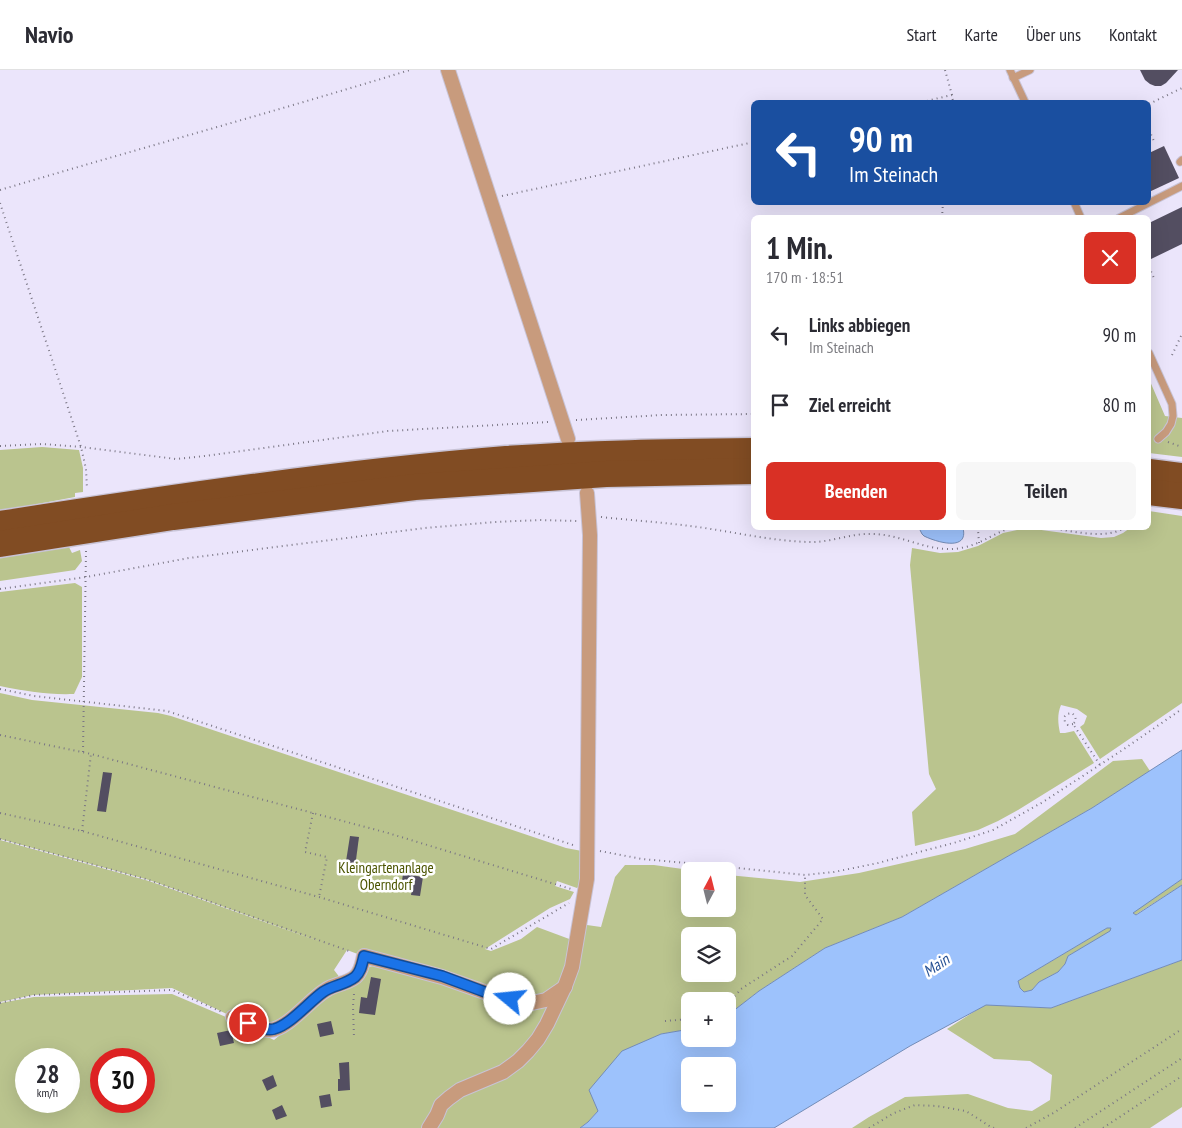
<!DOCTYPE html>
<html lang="de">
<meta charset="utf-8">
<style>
body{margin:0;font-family:"PT Sans Narrow",sans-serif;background:#f7f7f7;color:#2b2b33;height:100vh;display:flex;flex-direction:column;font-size:19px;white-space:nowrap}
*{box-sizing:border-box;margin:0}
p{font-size:16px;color:#7c7c81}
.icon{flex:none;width:28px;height:28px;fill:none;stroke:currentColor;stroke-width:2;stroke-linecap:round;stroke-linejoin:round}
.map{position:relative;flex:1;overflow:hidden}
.side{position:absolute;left:751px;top:145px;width:400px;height:315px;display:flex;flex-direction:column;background:#fff;border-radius:8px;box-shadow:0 5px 20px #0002}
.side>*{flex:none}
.guide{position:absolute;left:751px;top:30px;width:400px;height:105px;border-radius:8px;box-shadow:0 5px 20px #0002;background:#1a4fa0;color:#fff;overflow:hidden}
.needle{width:32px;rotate:7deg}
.fabs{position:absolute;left:681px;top:792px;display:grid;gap:10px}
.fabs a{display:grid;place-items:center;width:55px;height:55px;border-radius:8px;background:#fff;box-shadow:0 5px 20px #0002;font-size:25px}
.speed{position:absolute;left:15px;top:978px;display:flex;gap:10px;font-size:25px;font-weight:700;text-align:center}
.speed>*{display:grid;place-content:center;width:65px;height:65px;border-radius:50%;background:#fff;box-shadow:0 5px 20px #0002;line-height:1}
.speed small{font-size:12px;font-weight:400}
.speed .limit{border:8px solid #d22;background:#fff;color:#111}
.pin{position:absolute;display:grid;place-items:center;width:42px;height:42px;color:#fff;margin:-21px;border:2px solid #fff;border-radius:50%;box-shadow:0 1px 5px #0007}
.me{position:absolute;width:55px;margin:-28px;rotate:287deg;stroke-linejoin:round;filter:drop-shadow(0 0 4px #0008)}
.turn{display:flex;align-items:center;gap:18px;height:105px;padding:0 15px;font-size:22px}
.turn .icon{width:65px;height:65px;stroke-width:2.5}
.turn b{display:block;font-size:35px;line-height:42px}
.round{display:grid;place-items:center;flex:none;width:52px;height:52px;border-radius:8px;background:#f7f7f7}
.overview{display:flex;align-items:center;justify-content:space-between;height:85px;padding:0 15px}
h1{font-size:30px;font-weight:600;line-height:38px}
.action{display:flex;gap:10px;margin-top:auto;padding:10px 15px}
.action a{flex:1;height:58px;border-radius:8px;background:#d93025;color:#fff;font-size:20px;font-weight:600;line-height:58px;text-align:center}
.action a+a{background:#f7f7f7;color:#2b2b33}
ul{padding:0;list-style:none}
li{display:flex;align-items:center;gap:15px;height:70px;padding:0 15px}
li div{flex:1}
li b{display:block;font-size:19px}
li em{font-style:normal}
header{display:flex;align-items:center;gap:30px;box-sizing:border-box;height:70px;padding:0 25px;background:#fff;border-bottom:1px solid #e1e1e2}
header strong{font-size:24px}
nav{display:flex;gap:28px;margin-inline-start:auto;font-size:18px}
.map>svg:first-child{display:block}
</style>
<header>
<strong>Navio</strong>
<nav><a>Start</a><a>Karte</a><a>Über uns</a><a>Kontakt</a></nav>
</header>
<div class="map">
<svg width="1182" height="1058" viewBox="0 0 1182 1058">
<rect width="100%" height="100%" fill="#ebe5fb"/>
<g fill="#bac48e" fill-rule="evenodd">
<polygon points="1149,309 1165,346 1182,348 1182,387 1149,383"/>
<polygon points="42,377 79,380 83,398 83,422 75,423 75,427 0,441 0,380"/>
<path d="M1149,441L1182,446V633L1100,689L1080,657L1084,654L1087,646L1077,639L1061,635C1057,644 1058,654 1060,663H1065L1074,661L1094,693L1018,740L998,751L978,760L915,776L912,742L936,719L929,704L910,495L912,478L940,483L958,482L978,476L1003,463L1017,460L1034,459L1101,468L1114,467L1123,463L1130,458H1149Z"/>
<polygon points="69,477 72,483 80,480 82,491 75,500 0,511 0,486"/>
<path d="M75,513L82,517V607L74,624C48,625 25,621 0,616V522Z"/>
<polygon points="0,623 32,630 158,643 171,646 566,778 582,781 580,815 577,818 557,811 555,816 574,822 570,829 550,838 485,879 491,881 521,869 537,857 572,870 563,915 546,925 527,929 363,886 347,880 334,900 344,913 282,956 233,947 172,918 33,925 0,932 0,770 149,811 324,873 149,810 0,769"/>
<path d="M1142,689L1150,701L1092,738L902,847L825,878L759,921L728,945V931H690V959L661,964L598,1041L588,1052L580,1058H431L441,1035L528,981L587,855L601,857L615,807L625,795H654L697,801H690V839H728V805L800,812L859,803L965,779L1015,764L1113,691ZM690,866H728V904H690Z"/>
<polygon points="1182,809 1182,815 1135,845 1133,842"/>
<polygon points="1107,858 1111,858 1111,861 1068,886 1065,894 1058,902 1039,912 1032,920 1024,922 1020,918 1018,911"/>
<polygon points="1182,890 1182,1037 1150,1058 852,1058 869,1047 905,1027 968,1024 1008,1038 1032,1041 1050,1030 1052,1005 1030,991 994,989 947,959 986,934 1051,938"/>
<path d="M378,895L545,936L550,942L518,989L459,1018L425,1058H0V933L34,927L172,924L233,950L274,970L326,927L351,917L368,897ZM26,989H69V1031H26ZM101,989H144V1031H101Z"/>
</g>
<g fill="#9dc2fc" stroke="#738cb7" fill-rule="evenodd">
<path d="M919,458H963C969,482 936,472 924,466L922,464Z"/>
<path d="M1182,680V809L1133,843L1136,845L1182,815V890L1051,938L986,935L910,976L774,1058H580L588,1052L598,1041L589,1020L622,981L661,964L690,959V969H728V945L759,921L825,878L902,847L1092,738ZM1107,858H1111L1110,861L1068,886L1065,894L1058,902L1039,912L1032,920L1024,922L1020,918L1018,911ZM690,996H728V1034H690Z"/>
</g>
<g fill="#534e61">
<polygon points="1140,0 1178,0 1166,13 1161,16 1155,16 1150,14 1145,10"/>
<polygon points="1164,76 1179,108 1149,122 1149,83"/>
<polygon points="1182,137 1182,174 1149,190 1149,153"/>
<polygon points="103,702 112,703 106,742 97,741"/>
<polygon points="350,766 359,767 354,805 344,804"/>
<polygon points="403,804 423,807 420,826 411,825 412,819 401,817"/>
<polygon points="371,907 381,909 375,945 359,943 361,927 367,928"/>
<polygon points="331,951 334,964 320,967 317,954"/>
<polygon points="231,960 234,973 220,976 217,963"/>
<polygon points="349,992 350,1020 338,1021 338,1009 340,1009 339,993"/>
<polygon points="273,1005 277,1016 267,1021 262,1010"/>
<polygon points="330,1024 332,1036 321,1038 319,1026"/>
<polygon points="282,1035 287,1046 276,1050 272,1040"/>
</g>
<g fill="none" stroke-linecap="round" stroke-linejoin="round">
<defs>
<g id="lane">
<polyline points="1010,0 1025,32"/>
<polyline points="1013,8 1030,0"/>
<polyline points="1180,92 1182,90"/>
<polyline points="1074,132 1081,148"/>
<polyline points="1119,148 1182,116"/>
<polyline points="1149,283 1172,334 1173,346 1171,354 1166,362 1158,369"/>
</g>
<g id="street">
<polyline points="448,0 568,369"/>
<path d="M233,947C244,952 258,960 270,960C288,959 310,929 326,920C335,914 346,914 355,907C361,902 362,894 364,886L442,907L493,925L527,934L546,930L565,917"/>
<polyline points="429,1058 437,1045 441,1035 449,1028 460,1020 503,1002 518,991 528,981 538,969 547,954 565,916 572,897 587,809 590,465 587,423"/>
</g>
<g id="highway">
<polyline points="1149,402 1182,406"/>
<polyline points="1149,422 1182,426"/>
<path d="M0,454C168,428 337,403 506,389C589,383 671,382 754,381"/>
<polyline points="0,474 173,447 415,417 606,404 754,401"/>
</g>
</defs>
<use href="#lane" stroke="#c8c3d6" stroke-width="9"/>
<use href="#street" stroke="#c8c3d6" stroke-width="16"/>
<use href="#highway" stroke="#c8c3d6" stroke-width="29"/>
<g stroke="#7a7684" stroke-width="2" stroke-dasharray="1 4" stroke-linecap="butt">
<polyline points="945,0 952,25 953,32"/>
<polyline points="922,32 952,25"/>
<polyline points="1149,34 1182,18"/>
<polyline points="1149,60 1154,71"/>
<path d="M0,120C137,79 274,42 410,0"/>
<polyline points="502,126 754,72"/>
<polyline points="0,133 81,377 86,399 87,419"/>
<polyline points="942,148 943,132"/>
<polyline points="1149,195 1153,193"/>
<polyline points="1149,197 1154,208"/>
<polyline points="1172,285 1182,264"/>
<polyline points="576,350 662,345 754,344"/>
<polyline points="1168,372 1182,377"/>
<polyline points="0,376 43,374 81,377 176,389 205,386 388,361 549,352"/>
<path d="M601,447C638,451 674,453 711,459C743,464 776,471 808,472C830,473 851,463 872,464C903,464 930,484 961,478C979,475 993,464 1010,458"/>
<polyline points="976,458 978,460 979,473"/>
<path d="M1051,458C1073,461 1105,470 1124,458"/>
<polyline points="0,519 86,507 189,488 425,458 495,452 540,450 577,451"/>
<polyline points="0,619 34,626 167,641 576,776"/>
<polyline points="1073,654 1068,655 1065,652 1064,647 1067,644 1072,643 1075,646 1076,651 1073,654 1100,695"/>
<polyline points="0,665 91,684 388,763 571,819"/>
<polyline points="83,682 86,481"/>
<polyline points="0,743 82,761 319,827 491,879 569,833"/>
<polyline points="313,743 305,782 327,787 319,827"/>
<polyline points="82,761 91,684"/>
<polyline points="0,769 149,810 352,882"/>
<polyline points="600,781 642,789 709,795 805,805 834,802 878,793 957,772 993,760 1043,732 1121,681 1182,639"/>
<polyline points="354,924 353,936 354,968"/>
<polyline points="0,933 33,925 172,920 222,942"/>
<polyline points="728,934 741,919 792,886 823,849 805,825 805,805"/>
<polyline points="665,951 690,949"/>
<polyline points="869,1058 894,1043 915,1035 937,1036 966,1041 991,1057 994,1058"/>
<polyline points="1026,1058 1055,1042 1182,959"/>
<polyline points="1075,1058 1182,988"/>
<polyline points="1103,1058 1182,1006"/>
</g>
<use href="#lane" stroke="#c89b7d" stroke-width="7"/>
<use href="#street" stroke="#c89b7d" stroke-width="14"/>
<use href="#highway" stroke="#814c23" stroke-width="26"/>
</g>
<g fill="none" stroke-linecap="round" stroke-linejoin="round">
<defs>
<path id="route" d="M248,953C256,956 265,961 274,959C290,955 309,932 323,922C333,915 345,915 355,907C361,902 362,894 364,886L442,906L493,925L510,929"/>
</defs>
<use href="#route" stroke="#114b97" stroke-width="12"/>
<use href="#route" stroke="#1a73e8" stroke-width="9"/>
</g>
<g text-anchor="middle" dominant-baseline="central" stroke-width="5" stroke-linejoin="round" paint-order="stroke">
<g font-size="15" fill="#4b5400" stroke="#fff">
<text x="386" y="797">Kleingartenanlage<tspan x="386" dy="17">Oberndorf</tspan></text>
</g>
<g font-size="16" font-style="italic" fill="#265195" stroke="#fff">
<text transform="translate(936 895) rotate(-34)">Main</text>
</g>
</g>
</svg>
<div class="fabs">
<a><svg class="needle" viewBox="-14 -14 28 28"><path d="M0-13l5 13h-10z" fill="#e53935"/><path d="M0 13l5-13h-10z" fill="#7c7c81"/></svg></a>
<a><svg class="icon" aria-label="layers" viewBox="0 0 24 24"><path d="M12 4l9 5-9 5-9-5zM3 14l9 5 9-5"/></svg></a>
<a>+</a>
<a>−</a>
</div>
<div class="speed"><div>28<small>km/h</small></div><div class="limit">30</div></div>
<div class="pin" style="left:248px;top:953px;background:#d93025"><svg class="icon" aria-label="arrive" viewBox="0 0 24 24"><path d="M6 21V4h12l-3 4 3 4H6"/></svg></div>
<svg class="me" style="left:510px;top:929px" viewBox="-20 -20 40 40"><circle r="19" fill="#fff"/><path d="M0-13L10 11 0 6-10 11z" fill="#1a73e8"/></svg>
<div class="guide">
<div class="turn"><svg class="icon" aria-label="left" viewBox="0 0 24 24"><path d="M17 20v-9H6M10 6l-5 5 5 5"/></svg><div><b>90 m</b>Im Steinach</div></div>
</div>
<section class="side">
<div class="overview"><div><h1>1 Min.</h1><p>170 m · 18:51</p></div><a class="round" style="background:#d93025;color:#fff"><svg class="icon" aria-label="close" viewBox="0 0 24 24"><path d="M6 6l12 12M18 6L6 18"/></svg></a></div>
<ul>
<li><svg class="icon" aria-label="left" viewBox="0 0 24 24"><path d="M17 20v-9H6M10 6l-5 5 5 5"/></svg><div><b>Links abbiegen</b><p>Im Steinach</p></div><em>90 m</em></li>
<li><svg class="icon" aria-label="arrive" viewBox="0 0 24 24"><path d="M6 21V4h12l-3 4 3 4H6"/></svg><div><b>Ziel erreicht</b></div><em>80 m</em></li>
</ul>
<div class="action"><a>Beenden</a><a>Teilen</a></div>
</section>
</div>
